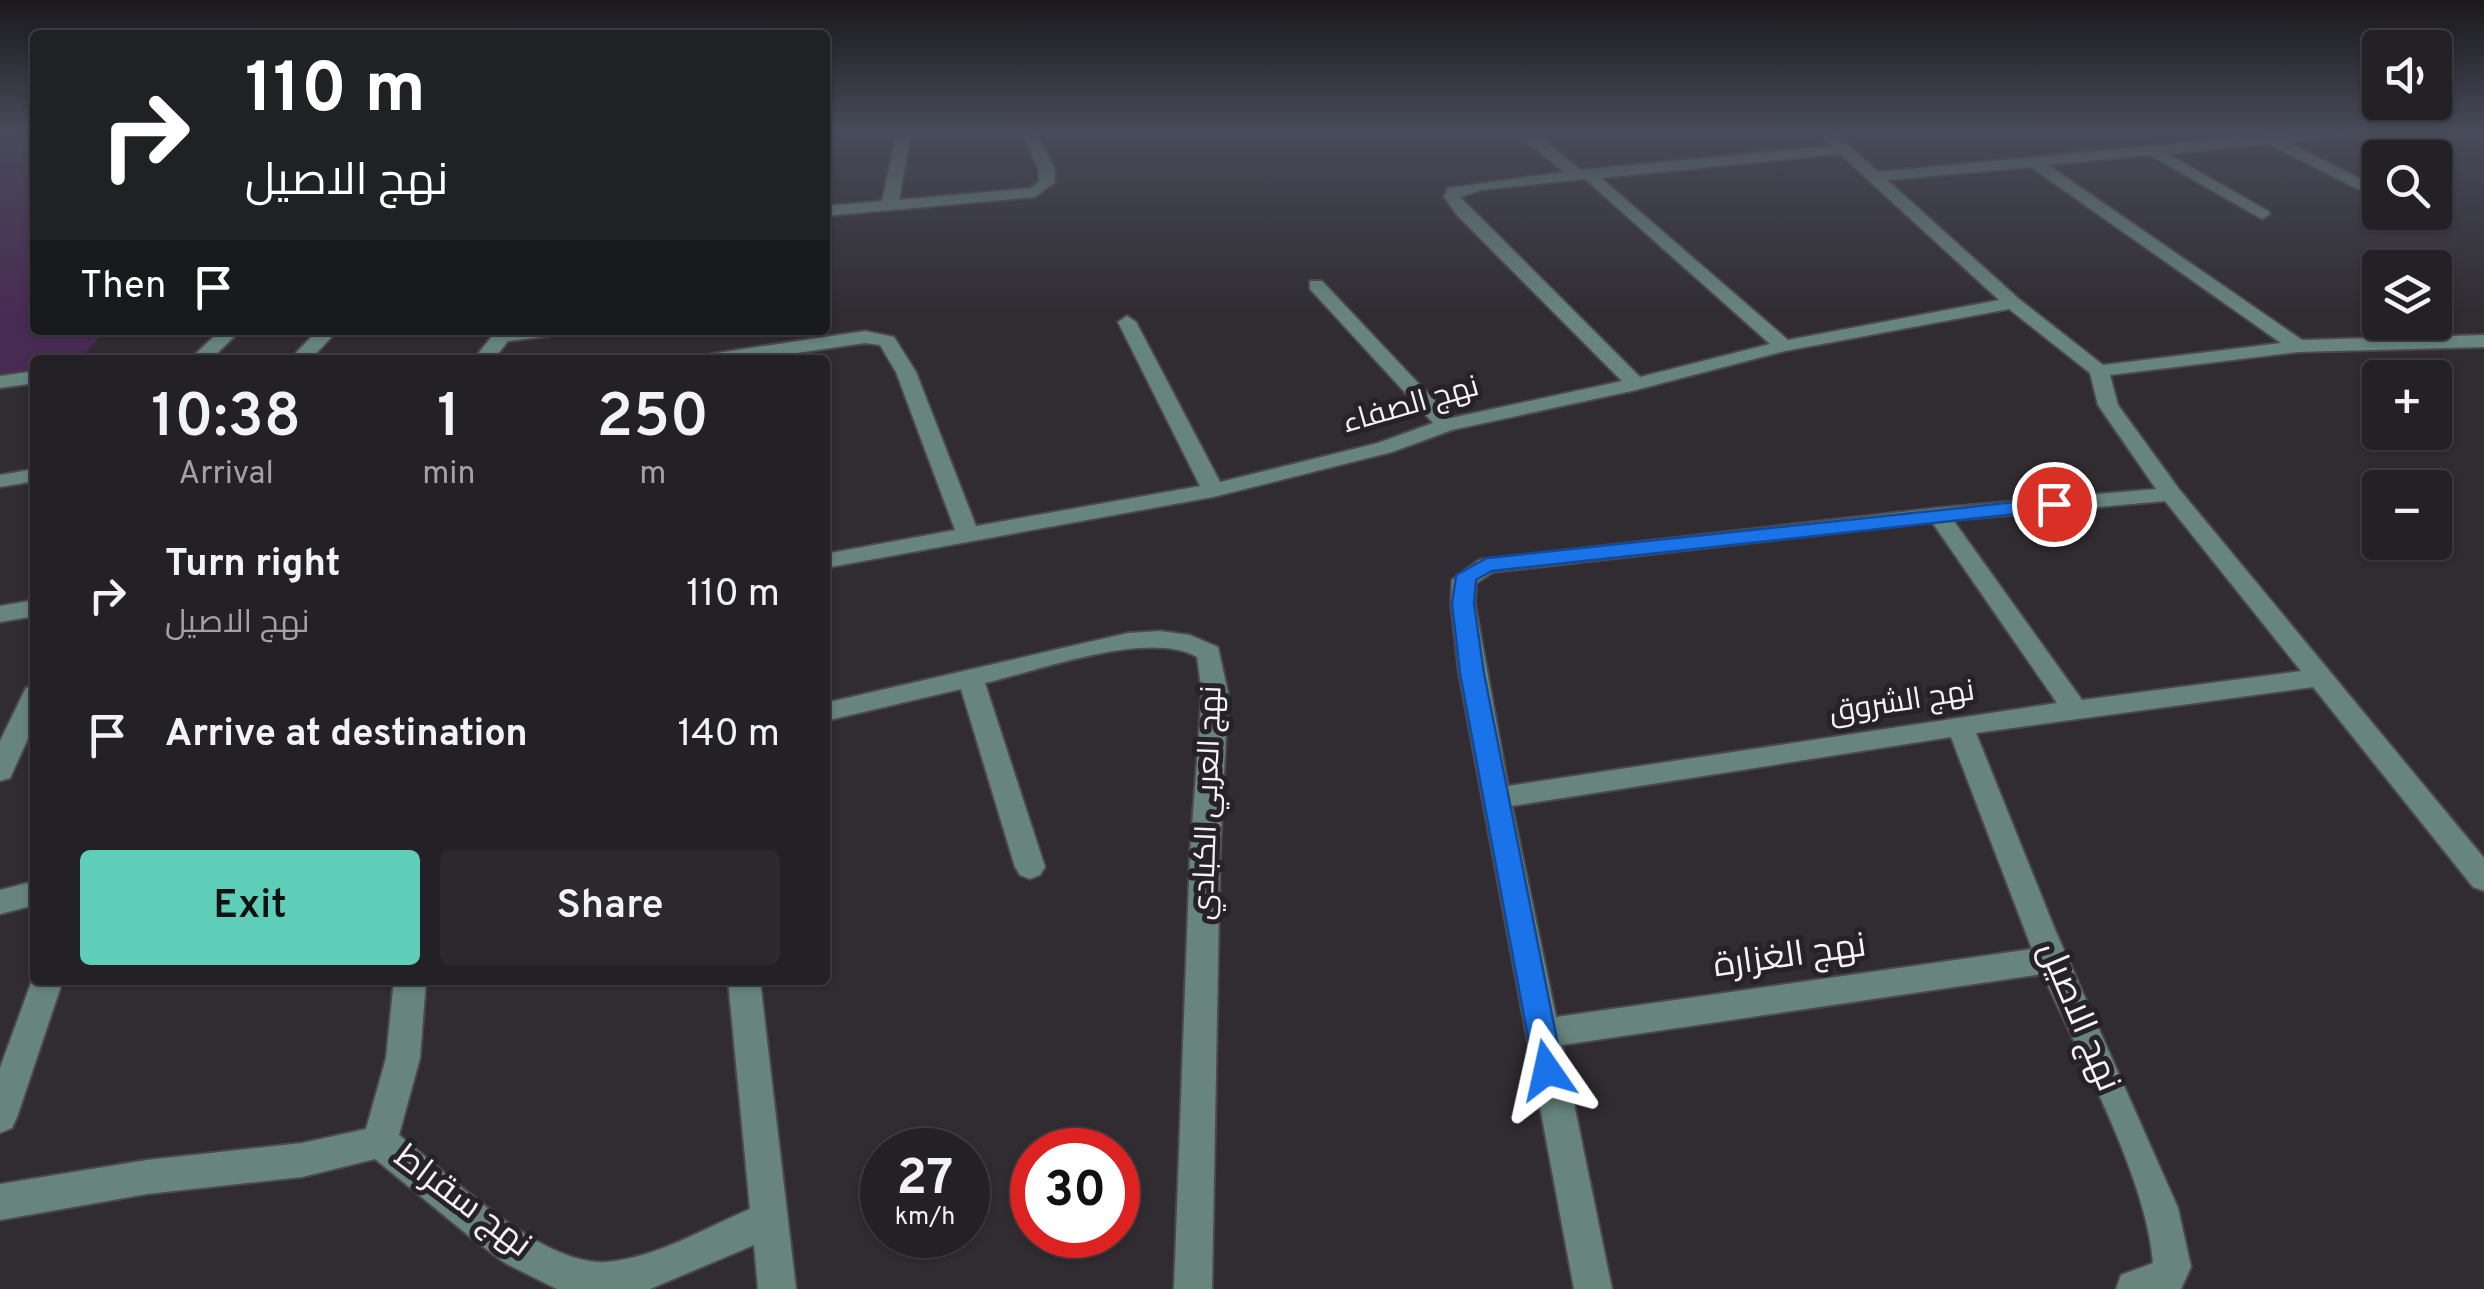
<!DOCTYPE html>
<meta charset="utf-8">
<style>
body{margin:0;font-family:Overpass,Cairo,sans-serif;background:#2c292e;color:#f1f3f6;height:100vh;display:flex;flex-direction:column;font-size:38px;white-space:nowrap}
*{box-sizing:border-box;margin:0}
p{font-size:32px;color:#a3a3a7}
.icon{flex:none;width:55px;height:55px;fill:none;stroke:currentColor;stroke-width:2;stroke-linecap:round;stroke-linejoin:round}
.map{position:relative;flex:1;overflow:hidden}
.side{position:absolute;left:30px;top:355px;width:800px;height:630px;display:flex;flex-direction:column;background:#242126;border-radius:10px;box-shadow:0 2px 8px #0004,0 0 0 2px #413e43}
.side>*{flex:none}
.hud{position:absolute;left:30px;top:30px;width:800px;height:305px;border-radius:10px;box-shadow:0 2px 8px #0004,0 0 0 2px #413e43;background:#202124;color:#fff;overflow:hidden}
.tools{position:absolute;left:2362px;top:30px;display:grid;gap:20px}
.tools a{display:grid;place-items:center;width:90px;height:90px;border-radius:10px;background:#242126;box-shadow:0 2px 8px #0004,0 0 0 2px #413e43;font-size:50px}
.speed{position:absolute;left:860px;top:1128px;display:flex;gap:20px;font-size:50px;font-weight:700;text-align:center}
.speed>*{display:grid;place-content:center;width:130px;height:130px;border-radius:50%;background:#242126;box-shadow:0 2px 8px #0004,0 0 0 2px #413e43;line-height:1}
.speed small{font-size:25px;font-weight:400}
.speed .limit{border:15px solid #d22;background:#fff;color:#111}
.pin{position:absolute;display:grid;place-items:center;width:85px;height:85px;color:#fff;margin:-42px;border:5px solid #fff;border-radius:50%;box-shadow:0 2px 10px #0007}
.me{position:absolute;width:110px;margin:-55px;rotate:349deg;stroke-linejoin:round;filter:drop-shadow(0 0 8px #0008)}
.turn{display:flex;align-items:center;gap:35px;height:210px;padding:0 50px;font-size:45px}
.turn .icon{width:130px;height:130px;stroke-width:2.5}
.turn b{display:block;font-size:70px;line-height:85px}
.then{display:flex;align-items:center;height:95px;padding:0 50px;background:#0003;gap:20px;font-size:38px}
.eta{display:flex;justify-content:space-evenly;align-items:center;height:170px;text-align:center}
.eta b{font-size:60px;font-weight:600;line-height:70px}
.action{display:flex;gap:20px;margin-top:auto;padding:20px 50px}
.action a{flex:1;height:115px;border-radius:10px;background:#5eceb8;color:#111;font-size:40px;font-weight:600;line-height:115px;text-align:center}
.action a+a{background:#2c292e;color:#f1f3f6}
ul{padding:0;list-style:none}
li{display:flex;align-items:center;gap:30px;height:140px;padding:0 50px}
li div{flex:1}
li b{display:block;font-size:38px}
li em{font-style:normal}
.map>svg:first-child{display:block}
</style>
<div class="map">
<svg width="2484" height="1289" viewBox="0 0 2484 1289">
<rect width="100%" height="100%" fill="#302c32"/>
<polygon fill="#482b53" points="0,131 35,131 35,330 105,330 80,360 35,360 35,371 0,375"/>
<g fill="none" stroke-linecap="round" stroke-linejoin="round">
<defs>
<g id="minor">
<polygon points="897,131 911,131 899,200 1031,188 1039,181 1039,170 1021,131 1035,131 1055,170 1055,182 1035,197 825,216 825,206 882,201"/>
<path d="M1514,131H1531L1581,170L1831,146L1817,131H1833L1878,172L2310,131H2368L2287,142L2380,189V200L2268,144L2168,154L2268,211L2270,214L2262,219L2150,155L2048,165L2302,340L2484,335V347L2298,352L2110,375L2118,405L2179,489L2484,858V891L2473,887L2313,687L1976,733L2056,932L2178,1208L2191,1267L2181,1289H2116L2121,1275L2153,1263C2147,1178 2078,1054 2043,974L1562,1045L1612,1289H1574L1459,673L1451,604L1452,580L1479,560L1938,508L2156,489L2098,405L2090,373L2009,309L1785,351L1636,390L1452,430L1392,452L1213,497L825,568V554L955,530L896,372L880,345L865,343L749,360H701L711,354L865,331L894,337L916,372L976,526L1200,486L1118,322L1127,316L1136,322L1220,482L1378,443L1433,423L1310,289V281H1322L1451,418L1622,381L1457,215L1444,197L1448,188L1564,172ZM1840,154L1999,300L1788,340L1601,178ZM2031,167L2281,343L2103,365L2019,299L1887,180ZM1585,179L1770,344L1640,377L1460,197L1481,190ZM2165,501L2301,671L2082,700L1953,520ZM1932,522L2057,703L1508,786L1475,604L1476,583L1493,572ZM1951,737L2032,949L1556,1017L1512,806Z"/>
<polygon points="221,330 241,330 210,360 189,360"/>
<polygon points="318,330 338,330 310,360 289,360"/>
<polygon points="497,330 558,330 549,336 508,341 493,360 473,360"/>
<polygon points="35,371 35,383 0,388 0,376"/>
<polygon points="35,469 35,481 0,487 0,475"/>
<polygon points="35,600 35,616 0,622 0,606"/>
<path d="M1160,631L1190,635L1218,647L1228,693L1220,854L1212,1289H1174L1190,854L1202,693L1197,657C1148,629 1038,671 985,683L1045,867L1040,875L1030,879L1020,875L1015,867L961,689L825,721V703L1128,633Z"/>
<polygon points="35,685 35,723 10,778 0,781 0,741 26,688"/>
<polygon points="35,881 35,905 0,914 0,890"/>
<polygon points="35,972 35,980 63,980 17,1117 12,1128 0,1133 0,1068"/>
<path d="M394,980H426L420,1058L399,1135C448,1174 541,1266 606,1262C656,1258 705,1228 750,1209L728,980H760L796,1289H758L754,1245L650,1289H557L505,1263L474,1240L375,1159L302,1177L147,1194L0,1220V1184L147,1160L302,1143L366,1129L386,1058Z"/>
</g>
</defs>
<use href="#minor" stroke="#4c484d" stroke-width="4"/>
<use href="#minor" fill="#67847d" fill-rule="evenodd"/>
</g>
<linearGradient id="sky" x2="0" y2="1"><stop stop-color="#1a181c"/><stop offset="0.42" stop-color="#484b5a"/><stop offset="1" stop-color="#484b5a" stop-opacity="0"/></linearGradient>
<rect width="2484" height="312" fill="url(#sky)"/>
<polygon fill="#1a73e8" stroke="#114b97" stroke-width="2.5" points="2054,498 2062,500 2062,509 1492,571 1476,580 1474,604 1484,673 1563,1070 1558,1080 1547,1084 1536,1080 1460,673 1452,604 1456,575 1487,558"/>
<g text-anchor="middle" dominant-baseline="central" stroke-width="10" stroke-linejoin="round" paint-order="stroke">
<g font-size="30" fill="#f5f2f6" stroke="#262228">
<text transform="translate(1411 406) rotate(-16)">نهج الصفاء</text>
<text transform="translate(1902 703) rotate(-9)">نهج الشروق</text>
<text transform="translate(1209 803) rotate(-88)">نهج العربي الكبادي</text>
</g>
<g font-size="35" fill="#f5f2f6" stroke="#262228">
<text transform="translate(1790 957) rotate(-8)">نهج الغزارة</text>
<text transform="translate(2078 1017) rotate(67)">نهج الاصيل</text>
<text transform="translate(462 1202) rotate(37)">نهج سقراط</text>
</g>
</g>
</svg>
<div class="tools">
<a><svg class="icon" aria-label="sound" viewBox="0 0 24 24"><path d="M4 9h4l5-4v14l-5-4H4zM17 9q2 3 0 6"/></svg></a>
<a><svg class="icon" aria-label="search" viewBox="0 0 24 24"><circle cx="10" cy="10" r="6"/><path d="M15 15l6 6"/></svg></a>
<a><svg class="icon" aria-label="layers" viewBox="0 0 24 24"><path d="M12 4l9 5-9 5-9-5zM3 14l9 5 9-5"/></svg></a>
<a>+</a>
<a>−</a>
</div>
<div class="speed"><div>27<small>km/h</small></div><div class="limit">30</div></div>
<div class="pin" style="left:2054px;top:504px;background:#d93025"><svg class="icon" aria-label="arrive" viewBox="0 0 24 24"><path d="M6 21V4h12l-3 4 3 4H6"/></svg></div>
<svg class="me" style="left:1547px;top:1070px" viewBox="-20 -20 40 40"><path d="M0-17L14 15 0 8-14 15z" fill="#1a73e8" stroke="#fff" stroke-width="4"/></svg>
<div class="hud">
<div class="turn"><svg class="icon" aria-label="right" viewBox="0 0 24 24"><path d="M7 20v-9h11M14 6l5 5-5 5"/></svg><div><b>110 m</b>نهج الاصيل</div></div>
<div class="then">Then<svg class="icon" aria-label="arrive" viewBox="0 0 24 24"><path d="M6 21V4h12l-3 4 3 4H6"/></svg></div>
</div>
<section class="side">
<div class="eta">
<div><b>10:38</b><p>Arrival</p></div>
<div><b>1</b><p>min</p></div>
<div><b>250</b><p>m</p></div>
</div>
<ul>
<li><svg class="icon" aria-label="right" viewBox="0 0 24 24"><path d="M7 20v-9h11M14 6l5 5-5 5"/></svg><div><b>Turn right</b><p>نهج الاصيل</p></div><em>110 m</em></li>
<li><svg class="icon" aria-label="arrive" viewBox="0 0 24 24"><path d="M6 21V4h12l-3 4 3 4H6"/></svg><div><b>Arrive at destination</b></div><em>140 m</em></li>
</ul>
<div class="action"><a>Exit</a><a>Share</a></div>
</section>
</div>
